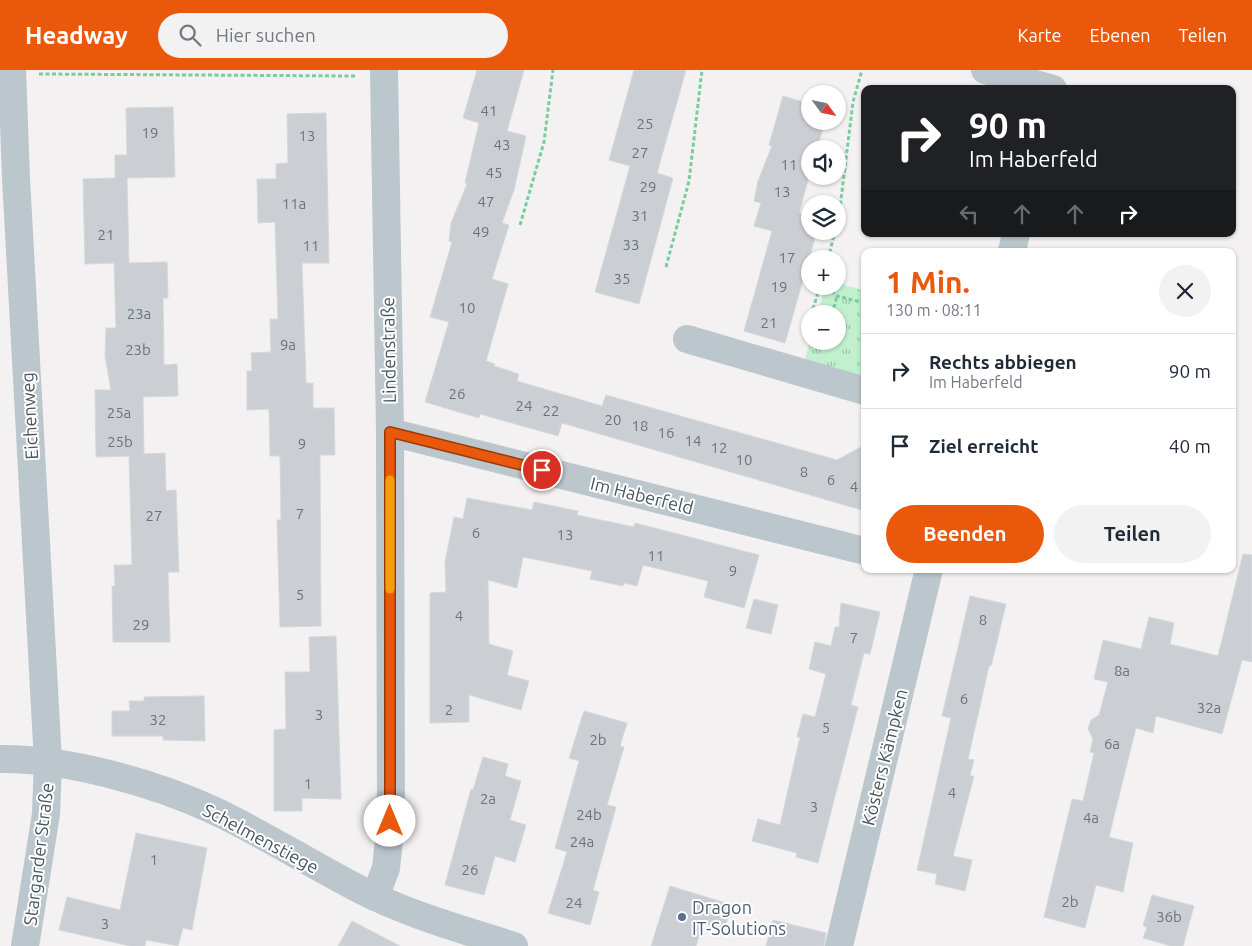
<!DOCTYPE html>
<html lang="de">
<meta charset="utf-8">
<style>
body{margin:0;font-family:Ubuntu,sans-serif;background:#f2f2f3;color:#1f2937;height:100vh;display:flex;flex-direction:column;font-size:19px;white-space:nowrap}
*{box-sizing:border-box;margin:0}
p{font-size:16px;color:#747a83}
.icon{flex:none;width:28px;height:28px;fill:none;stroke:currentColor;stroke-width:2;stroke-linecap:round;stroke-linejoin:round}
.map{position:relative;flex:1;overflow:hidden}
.drawer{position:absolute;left:861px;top:178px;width:375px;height:325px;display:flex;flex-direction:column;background:#fff;border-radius:10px;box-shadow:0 1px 4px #0004}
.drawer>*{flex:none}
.guide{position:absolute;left:861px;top:15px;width:375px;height:152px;border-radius:10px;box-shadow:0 1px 4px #0004;background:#202124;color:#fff;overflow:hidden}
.needle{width:32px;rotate:123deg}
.buttons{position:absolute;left:801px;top:15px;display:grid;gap:10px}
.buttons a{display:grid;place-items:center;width:45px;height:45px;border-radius:50%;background:#fff;box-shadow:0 1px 4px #0004;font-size:25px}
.pin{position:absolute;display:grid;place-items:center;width:42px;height:42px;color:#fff;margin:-21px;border:2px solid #fff;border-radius:50%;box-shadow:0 1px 5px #0007}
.me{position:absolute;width:55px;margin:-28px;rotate:0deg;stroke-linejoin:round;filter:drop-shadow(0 0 4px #0008)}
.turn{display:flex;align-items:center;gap:18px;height:105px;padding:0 25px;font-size:22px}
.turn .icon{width:65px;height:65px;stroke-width:2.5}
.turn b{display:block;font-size:35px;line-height:42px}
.lanes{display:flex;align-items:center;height:48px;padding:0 25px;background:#0003;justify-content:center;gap:25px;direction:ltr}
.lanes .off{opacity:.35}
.round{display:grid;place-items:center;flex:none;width:52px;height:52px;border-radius:26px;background:#f2f2f3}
.overview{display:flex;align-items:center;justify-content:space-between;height:85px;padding:0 25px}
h1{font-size:30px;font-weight:700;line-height:38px;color:#ea580c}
.primary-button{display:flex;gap:10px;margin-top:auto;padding:10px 25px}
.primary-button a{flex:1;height:58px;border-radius:30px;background:#ea580c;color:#fff;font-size:20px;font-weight:700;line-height:58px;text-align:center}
.primary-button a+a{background:#f2f2f3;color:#1f2937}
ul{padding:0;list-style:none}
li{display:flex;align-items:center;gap:15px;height:75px;padding:0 25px;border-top:1px solid #e0e1e3}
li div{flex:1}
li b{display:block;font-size:19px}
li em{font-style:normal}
header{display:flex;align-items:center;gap:30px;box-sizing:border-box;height:70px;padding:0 25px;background:#ea580c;color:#fff}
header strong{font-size:24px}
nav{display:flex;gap:28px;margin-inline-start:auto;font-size:18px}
.search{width:350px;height:45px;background:#f2f2f3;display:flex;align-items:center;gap:12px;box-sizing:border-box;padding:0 18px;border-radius:28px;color:#747a83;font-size:19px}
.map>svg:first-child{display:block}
</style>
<header>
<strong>Headway</strong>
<div class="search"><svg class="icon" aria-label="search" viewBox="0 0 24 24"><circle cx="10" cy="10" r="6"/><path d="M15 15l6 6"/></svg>Hier suchen</div>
<nav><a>Karte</a><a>Ebenen</a><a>Teilen</a></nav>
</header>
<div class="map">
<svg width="1252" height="876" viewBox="0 0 1252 876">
<defs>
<pattern id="park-tufts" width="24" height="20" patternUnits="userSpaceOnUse" patternTransform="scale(1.25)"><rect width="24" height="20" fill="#c0f0ce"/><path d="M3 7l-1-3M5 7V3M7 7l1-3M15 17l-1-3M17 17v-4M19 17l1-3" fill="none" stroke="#9ec5aa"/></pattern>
</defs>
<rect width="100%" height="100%" fill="#f3f1f1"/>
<polygon fill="url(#park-tufts)" points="838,213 865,221 865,314 803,297 810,271 838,271 838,244 818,244 825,216 838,216"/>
<g fill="#cbced3" stroke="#d5d8dc">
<polygon points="477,0 524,0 507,61 526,66 514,120 502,153 509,155 492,209 508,214 486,291 495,294 494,296 519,304 517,311 602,336 606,325 837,390 865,375 865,441 562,353 558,366 480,344 479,348 425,332 449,252 430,247 452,172 449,171 451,153 467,114 465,113 479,53 463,48"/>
<polygon points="634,0 686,0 657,103 673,108 639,234 595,222 630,96 609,90"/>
<polygon points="783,26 810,34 810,51 825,51 817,79 810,79 810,103 799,143 810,147 810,161 817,161 785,273 744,261 772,161 754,156 761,133 754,131 758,111 772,76 769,75"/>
<polygon points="173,37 175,107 127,108 129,193 167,192 168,228 163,228 164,295 177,294 178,326 143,327 144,384 165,383 166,421 176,420 179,502 168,502 170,572 113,572 112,516 115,516 114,495 132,495 129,386 96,387 95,320 111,320 105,286 106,258 116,258 114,193 85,194 83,109 115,108 115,85 127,85 126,38"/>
<polygon points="326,43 329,193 302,193 306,313 313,313 313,338 334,338 335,385 320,385 321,556 280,557 277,450 281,450 280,386 270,386 269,339 247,340 247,301 252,301 251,283 271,282 270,249 278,249 275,152 258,153 257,109 276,109 276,94 288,93 287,44"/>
<polygon points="467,428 532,440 534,432 578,441 577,445 634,457 635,453 759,485 744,538 704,527 708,511 643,495 637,516 624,513 623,516 590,509 592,501 523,487 517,518 488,510 489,574 513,581 507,605 529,611 521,640 469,625 469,652 430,653 430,523 446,522 445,492 454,447 463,449"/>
<polygon points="1243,484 1252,485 1252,592 1242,590 1222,664 1156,646 1153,663 1136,658 1109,767 1133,773 1123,822 1096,815 1085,858 1044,847 1072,729 1083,731 1094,683 1090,682 1093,669 1088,659 1091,650 1099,645 1108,612 1094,609 1103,570 1141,579 1149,547 1174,553 1170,574 1218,586"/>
<polygon points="970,526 1006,534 991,596 989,596 968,689 974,690 970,706 974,706 953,786 972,790 965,821 935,814 937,804 917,800 951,648 942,646"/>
<polygon points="754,529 778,535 771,564 746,558"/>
<polygon points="841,533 880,542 870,584 864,583 851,635 858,637 818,793 796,787 797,783 752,771 758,749 780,755 800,667 797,667 803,644 815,647 826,604 809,599 815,572 831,576 835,557 839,557"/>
<polygon points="336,566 341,729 302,728 302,741 274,741 274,660 286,659 285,602 310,602 309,567"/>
<polygon points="204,626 205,671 163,670 163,666 112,666 112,641 130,641 129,631 144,631 144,627"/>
<polygon points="584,641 627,653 620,676 624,677 607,735 616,737 593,820 599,822 590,855 548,843 567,782 555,778 579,691 569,688"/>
<polygon points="483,687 508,694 505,706 521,711 510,750 526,755 515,792 495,786 484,825 445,815 471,719 473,720"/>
<polygon points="136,763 207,778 192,860 183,858 178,876 146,870 145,876 130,876 59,860 67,827 120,840"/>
<polygon points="670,816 732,835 724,860 703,853 696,876 651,876"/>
<polygon points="1152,825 1194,836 1183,876 1171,876 1143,868 1147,857 1143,856"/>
<polygon points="773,850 826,863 824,876 766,876"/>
<polygon points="352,851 400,876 338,876"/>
</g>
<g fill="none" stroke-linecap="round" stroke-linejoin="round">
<g stroke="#77ce9c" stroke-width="3" stroke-dasharray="4 2.5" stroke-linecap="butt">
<polyline points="39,4 355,6"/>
<polyline points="838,154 853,32 862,0"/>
<polyline points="520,155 544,72 553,0"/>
<polyline points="828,189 835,161"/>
<polyline points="666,197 689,111 702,0"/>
<polyline points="827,216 837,226 865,233"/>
<polyline points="813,239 820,216"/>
<polyline points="832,244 837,226"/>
<polyline points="823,280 823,271"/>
</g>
<g stroke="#bcc6cd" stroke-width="28">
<polyline points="12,0 16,108 48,692 46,744 25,876"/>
<polyline points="985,0 1053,19"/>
<polyline points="1012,181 1016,164"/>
<polyline points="687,269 865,321"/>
<polyline points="390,362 865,481"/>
<path d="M0,689C66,688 155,713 215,741C270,767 321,801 375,827C420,848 467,861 514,876"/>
<polyline points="375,827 386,798 391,751 390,362 384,0"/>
<polyline points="839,876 929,499"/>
</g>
</g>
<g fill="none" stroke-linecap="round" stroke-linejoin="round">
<defs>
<polyline id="route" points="390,751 390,362 542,400"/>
</defs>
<use href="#route" stroke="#983908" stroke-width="12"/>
<use href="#route" stroke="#ea580c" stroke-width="9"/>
<polyline stroke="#f59e0b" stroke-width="9" points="390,410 390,519"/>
</g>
<circle fill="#5c6f8a" stroke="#fff" stroke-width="2" cx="682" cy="847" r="5"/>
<g text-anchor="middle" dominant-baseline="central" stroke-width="4" stroke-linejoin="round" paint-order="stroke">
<g font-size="15" fill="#69747b">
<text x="489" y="40">41</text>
<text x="645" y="53">25</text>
<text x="150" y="62">19</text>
<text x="307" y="65">13</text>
<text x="502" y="74">43</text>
<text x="640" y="82">27</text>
<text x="789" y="94">11</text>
<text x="494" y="102">45</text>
<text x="648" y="116">29</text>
<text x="782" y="121">13</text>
<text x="486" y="131">47</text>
<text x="294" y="133">11a</text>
<text x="640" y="145">31</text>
<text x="481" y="161">49</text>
<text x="106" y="164">21</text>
<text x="631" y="174">33</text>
<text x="311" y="175">11</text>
<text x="787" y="187">17</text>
<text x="622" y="208">35</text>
<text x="779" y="216">19</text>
<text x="467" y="237">10</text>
<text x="139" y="243">23a</text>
<text x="769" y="252">21</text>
<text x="288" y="274">9a</text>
<text x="138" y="279">23b</text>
<text x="457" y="323">26</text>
<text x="524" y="335">24</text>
<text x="551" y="340">22</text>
<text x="119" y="342">25a</text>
<text x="613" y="349">20</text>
<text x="640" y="355">18</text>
<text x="666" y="362">16</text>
<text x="693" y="370">14</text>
<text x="120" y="371">25b</text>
<text x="302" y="373">9</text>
<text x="719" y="377">12</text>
<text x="744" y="389">10</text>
<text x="804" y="401">8</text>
<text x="831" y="409">6</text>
<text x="854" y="416">4</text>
<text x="300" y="443">7</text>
<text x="154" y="445">27</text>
<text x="476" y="462">6</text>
<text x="565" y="464">13</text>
<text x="656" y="485">11</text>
<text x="733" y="500">9</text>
<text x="300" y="524">5</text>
<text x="459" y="545">4</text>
<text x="983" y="549">8</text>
<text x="141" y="554">29</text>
<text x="854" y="567">7</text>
<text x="1122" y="600">8a</text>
<text x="964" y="628">6</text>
<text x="1209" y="637">32a</text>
<text x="449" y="639">2</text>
<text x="319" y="644">3</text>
<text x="158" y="649">32</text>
<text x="826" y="657">5</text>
<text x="598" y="669">2b</text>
<text x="1112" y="673">6a</text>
<text x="308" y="713">1</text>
<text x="952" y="722">4</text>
<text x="488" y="728">2a</text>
<text x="814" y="736">3</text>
<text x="589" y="744">24b</text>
<text x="1091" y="747">4a</text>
<text x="582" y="771">24a</text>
<text x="154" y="789">1</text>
<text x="470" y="799">26</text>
<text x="1070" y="831">2b</text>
<text x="574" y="832">24</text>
<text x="1169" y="846">36b</text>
<text x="105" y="853">3</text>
</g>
<g font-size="18" fill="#48565e" stroke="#fff">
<text transform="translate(388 280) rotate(-91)">Lindenstraße</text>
<text transform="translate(29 346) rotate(-93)">Eichenweg</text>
<text transform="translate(642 425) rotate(14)">Im Haberfeld</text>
<text transform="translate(884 687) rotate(-76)">Kösters Kämpken</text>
<text transform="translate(261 768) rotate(28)">Schelmenstiege</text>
<text transform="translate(38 784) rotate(-83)">Stargarder Straße</text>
</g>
<g font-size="18" fill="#4e5e75" stroke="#fff" text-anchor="start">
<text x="692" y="837">Dragon<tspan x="692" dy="21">IT-Solutions</tspan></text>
</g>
</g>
</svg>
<div class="buttons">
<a><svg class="needle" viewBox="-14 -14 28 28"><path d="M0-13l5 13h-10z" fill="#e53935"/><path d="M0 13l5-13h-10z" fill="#747a83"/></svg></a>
<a><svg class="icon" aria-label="sound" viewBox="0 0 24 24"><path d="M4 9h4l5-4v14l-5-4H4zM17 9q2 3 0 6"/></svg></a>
<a><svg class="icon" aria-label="layers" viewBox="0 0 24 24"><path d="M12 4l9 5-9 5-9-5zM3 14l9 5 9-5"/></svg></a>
<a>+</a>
<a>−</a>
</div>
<div class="pin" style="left:542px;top:400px;background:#d93025"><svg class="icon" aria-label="arrive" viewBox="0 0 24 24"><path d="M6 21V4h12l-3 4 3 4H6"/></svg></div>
<svg class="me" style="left:390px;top:751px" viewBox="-20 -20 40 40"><circle r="19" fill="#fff"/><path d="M0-13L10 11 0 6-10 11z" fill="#ea580c"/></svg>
<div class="guide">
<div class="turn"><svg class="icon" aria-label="right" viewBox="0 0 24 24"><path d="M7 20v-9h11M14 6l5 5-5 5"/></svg><div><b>90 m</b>Im Haberfeld</div></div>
<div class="lanes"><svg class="icon off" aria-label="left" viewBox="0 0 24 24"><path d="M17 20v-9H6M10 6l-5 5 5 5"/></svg><svg class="icon off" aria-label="ahead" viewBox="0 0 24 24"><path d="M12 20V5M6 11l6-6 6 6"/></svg><svg class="icon off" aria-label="ahead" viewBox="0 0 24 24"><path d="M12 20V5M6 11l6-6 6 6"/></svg><svg class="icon" aria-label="right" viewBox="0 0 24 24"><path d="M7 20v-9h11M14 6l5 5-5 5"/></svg></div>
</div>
<section class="drawer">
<div class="overview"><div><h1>1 Min.</h1><p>130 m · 08:11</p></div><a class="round"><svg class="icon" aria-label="close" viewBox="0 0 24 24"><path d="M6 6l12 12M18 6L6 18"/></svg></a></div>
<ul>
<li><svg class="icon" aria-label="right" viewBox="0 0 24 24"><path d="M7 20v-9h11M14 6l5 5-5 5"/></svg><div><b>Rechts abbiegen</b><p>Im Haberfeld</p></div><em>90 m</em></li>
<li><svg class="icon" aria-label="arrive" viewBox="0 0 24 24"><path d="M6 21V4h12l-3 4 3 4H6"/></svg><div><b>Ziel erreicht</b></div><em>40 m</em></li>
</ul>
<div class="primary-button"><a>Beenden</a><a>Teilen</a></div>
</section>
</div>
